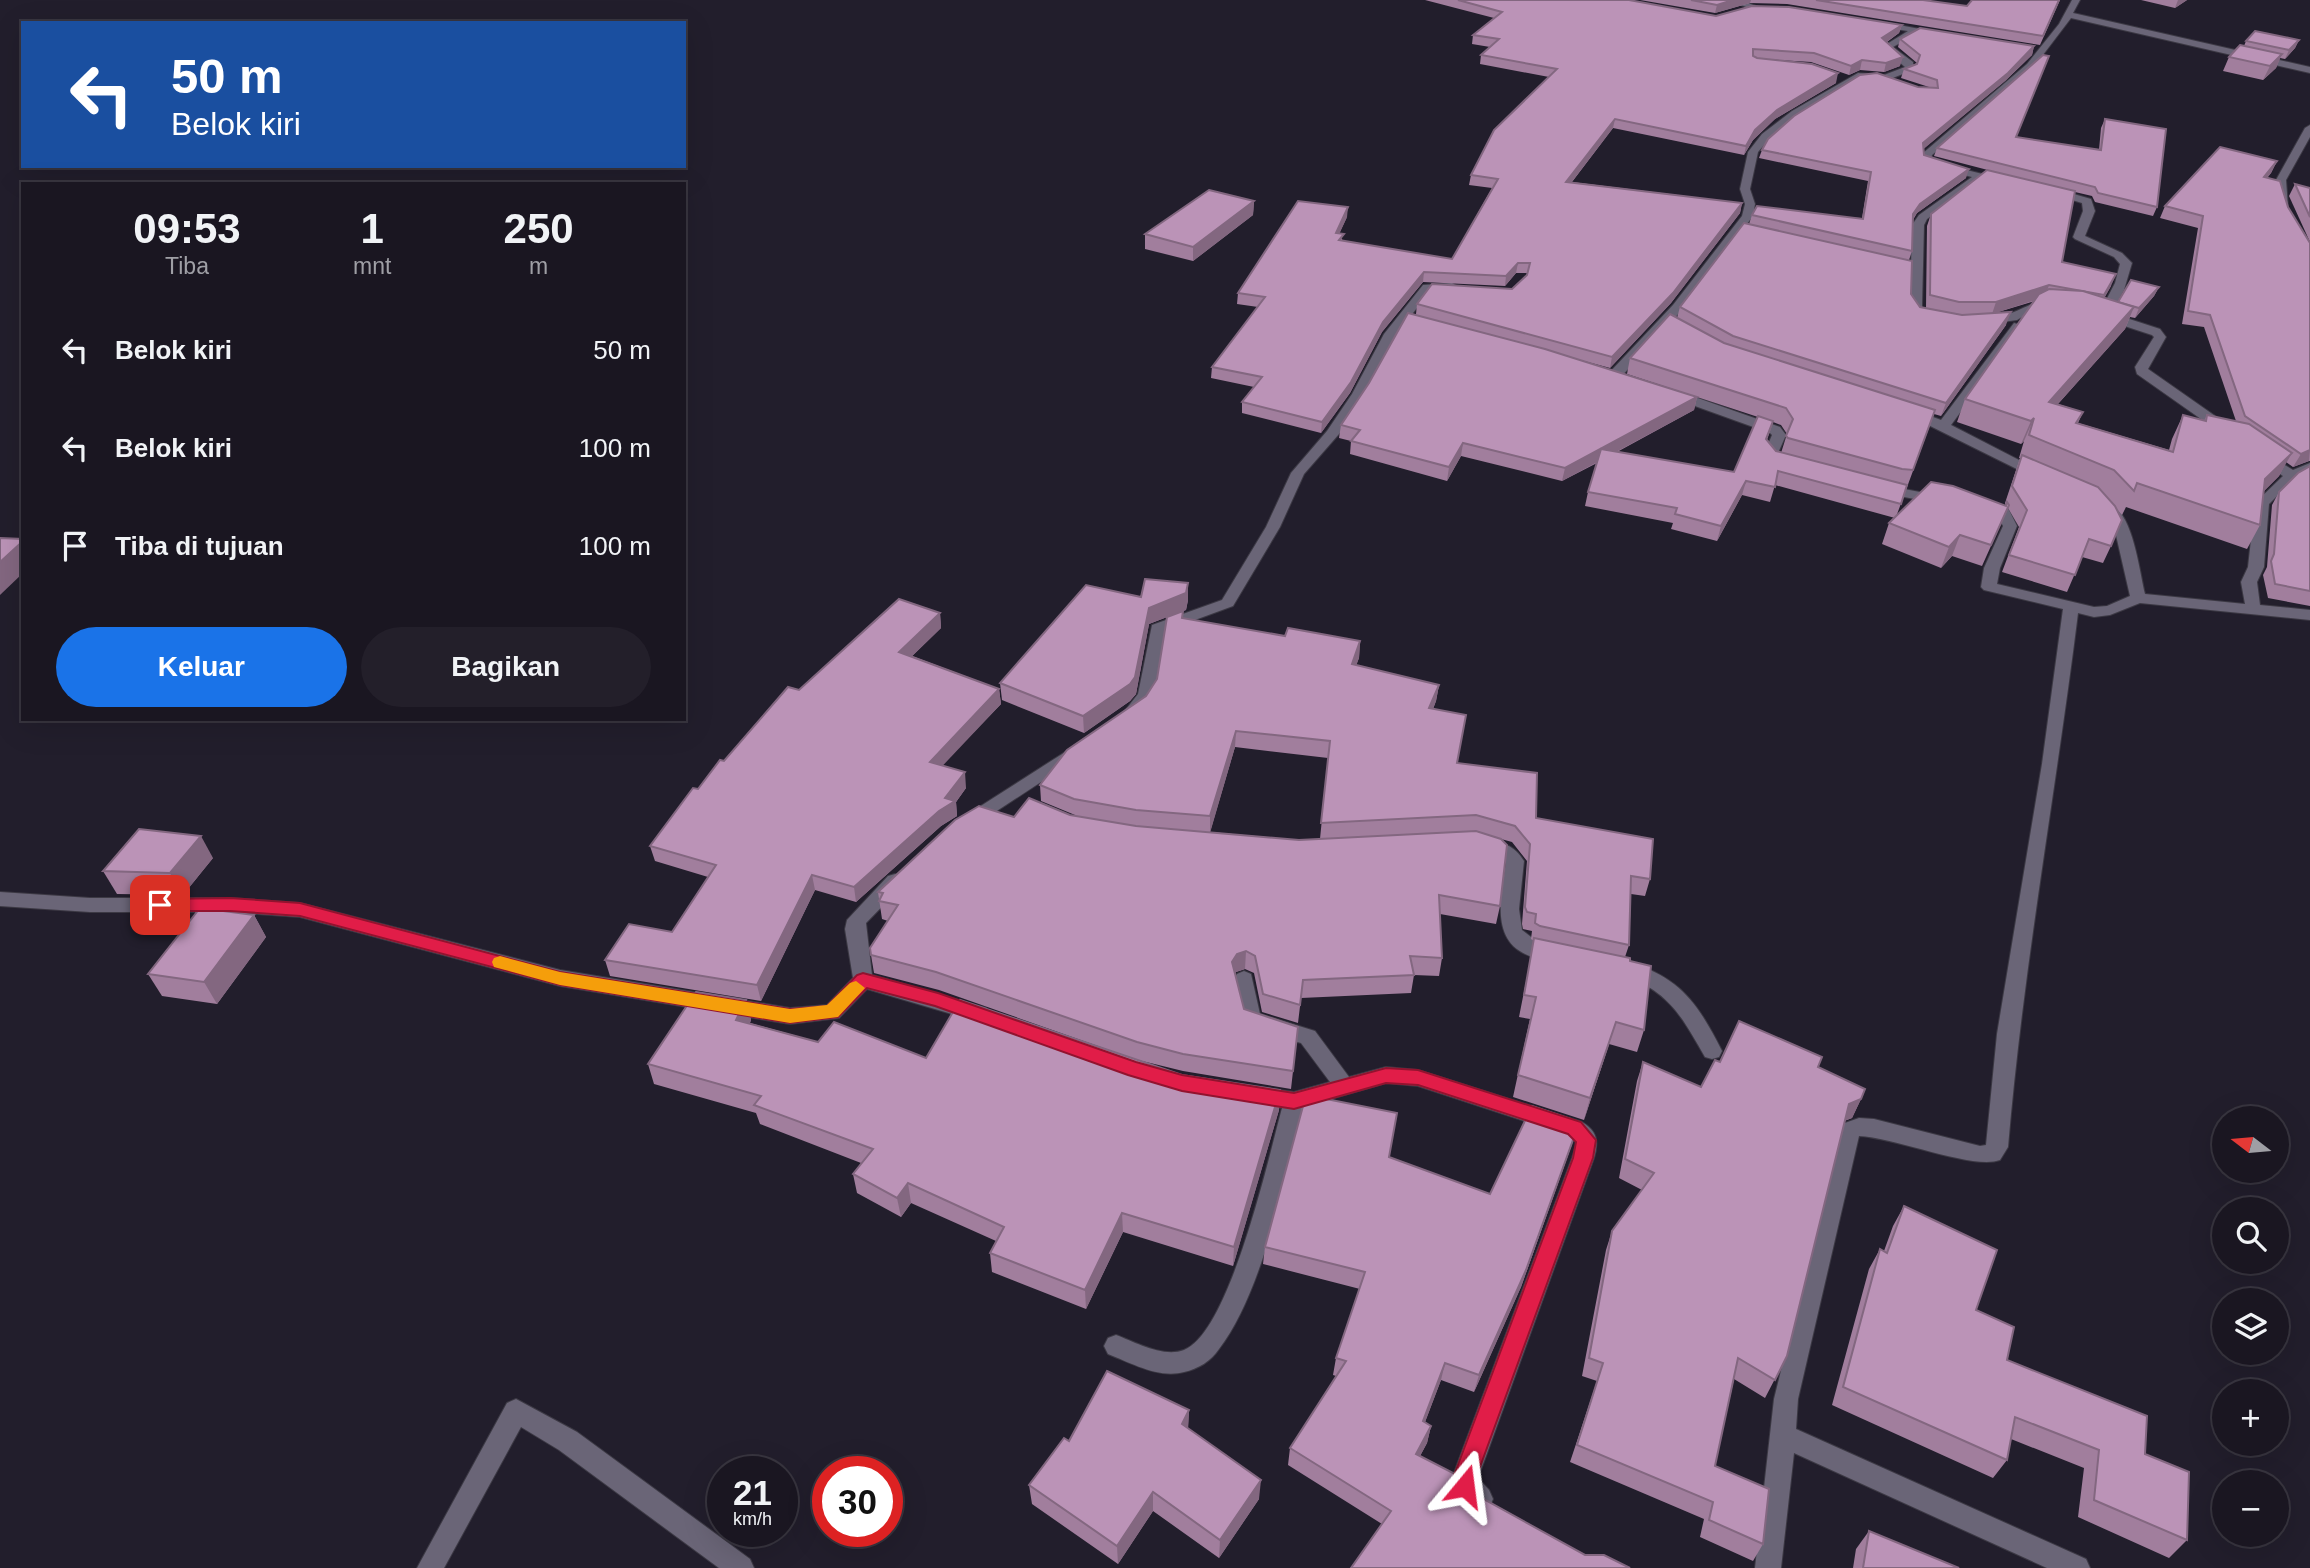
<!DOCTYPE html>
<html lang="id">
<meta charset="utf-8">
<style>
body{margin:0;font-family:Helvetica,sans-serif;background:#231f2a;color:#f1f3f6;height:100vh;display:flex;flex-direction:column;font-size:26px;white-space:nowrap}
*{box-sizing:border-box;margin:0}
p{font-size:23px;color:#9f9fa5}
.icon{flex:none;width:38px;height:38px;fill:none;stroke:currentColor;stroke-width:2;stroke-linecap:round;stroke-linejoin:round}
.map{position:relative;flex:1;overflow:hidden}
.panel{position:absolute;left:21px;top:182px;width:665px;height:539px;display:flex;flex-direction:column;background:#1a1621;border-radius:0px;box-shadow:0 7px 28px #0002,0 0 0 2px #38353f}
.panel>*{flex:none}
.top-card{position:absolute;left:21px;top:21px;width:665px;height:147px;border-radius:0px;box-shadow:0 7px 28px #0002,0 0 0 2px #38353f;background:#1a4fa0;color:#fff;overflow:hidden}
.needle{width:46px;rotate:286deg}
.controls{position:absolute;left:2212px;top:1106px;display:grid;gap:14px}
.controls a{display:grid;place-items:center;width:77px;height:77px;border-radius:50%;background:#1a1621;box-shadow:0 7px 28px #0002,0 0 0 2px #38353f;font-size:35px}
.speed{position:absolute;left:707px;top:1456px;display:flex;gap:14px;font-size:35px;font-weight:700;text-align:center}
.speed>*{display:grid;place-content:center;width:91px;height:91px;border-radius:50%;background:#1a1621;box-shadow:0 7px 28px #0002,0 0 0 2px #38353f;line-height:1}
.speed small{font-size:18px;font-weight:400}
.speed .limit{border:10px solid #d22;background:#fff;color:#111}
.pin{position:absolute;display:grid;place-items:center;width:60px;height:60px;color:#fff;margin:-30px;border-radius:14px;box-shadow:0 4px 10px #0006}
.me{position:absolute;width:77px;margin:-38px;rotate:16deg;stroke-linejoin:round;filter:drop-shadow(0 0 5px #0008)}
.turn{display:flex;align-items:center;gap:24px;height:147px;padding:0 35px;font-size:32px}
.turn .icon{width:91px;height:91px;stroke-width:2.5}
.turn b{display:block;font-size:49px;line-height:60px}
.eta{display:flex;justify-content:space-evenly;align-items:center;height:119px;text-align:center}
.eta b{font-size:42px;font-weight:800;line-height:49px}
.primary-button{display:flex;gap:14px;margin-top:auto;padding:14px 35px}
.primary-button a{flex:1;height:80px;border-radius:42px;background:#1a73e8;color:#fff;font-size:28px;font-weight:800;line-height:80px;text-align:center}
.primary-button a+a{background:#231f2a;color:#f1f3f6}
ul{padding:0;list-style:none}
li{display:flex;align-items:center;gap:21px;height:98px;padding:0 35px}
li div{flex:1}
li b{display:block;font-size:26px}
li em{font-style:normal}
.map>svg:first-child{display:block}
</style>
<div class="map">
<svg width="2310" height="1568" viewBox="0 0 2310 1568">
<rect width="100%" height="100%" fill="#221e2c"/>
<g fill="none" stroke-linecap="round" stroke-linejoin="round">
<defs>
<g id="street">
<polygon points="1727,0 1740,0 1764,9 1760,12"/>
<polygon points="2072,0 2080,0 2073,13 2310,67 2310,73 2071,18 2033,68 1932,155 1931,159 1938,163 2007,180 2002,183 1983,179 1927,219 1924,225 1922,307 1934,316 1924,319 1910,309 1912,225 1919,215 1972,177 1931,167 1922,162 1922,154 2027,64 2059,24"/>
<polygon points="1878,21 1941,33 1937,36 1918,33 1893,47 1913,62 1913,70 1885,81 1863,78 1798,115 1770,138 1758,152 1750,189 1755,204 1753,216 1681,311 1619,379 1609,379 1609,373 1673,305 1742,216 1745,204 1740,189 1748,152 1762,134 1792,111 1858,73 1884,75 1905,67 1882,47 1908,31 1875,26"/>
<polygon points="2310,125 2310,137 2286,180 2288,207 2279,209 2276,180 2305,128"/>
<polygon points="2053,188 2091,199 2095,211 2085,236 2122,253 2132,263 2124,290 2111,313 2160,329 2166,337 2148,369 2228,425 2228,431 2218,431 2137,374 2135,367 2154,337 2152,335 2094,316 2094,310 2101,310 2115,283 2120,264 2114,257 2075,239 2073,237 2083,211 2082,203 2049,193 2049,189"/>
<polygon points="1452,283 1458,287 1456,290 1430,291 1396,335 1366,394 1339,434 1304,474 1280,527 1233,606 1165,631 1154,695 1137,717 1125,717 1123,713 1138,694 1152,625 1222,600 1266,527 1291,473 1327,431 1352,394 1384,334 1423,285"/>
<path d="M2053,300L2059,304L2057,307L2035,309L2017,320L1987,324L1981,320C1990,313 2004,317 2014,312C2033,304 2031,302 2053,300Z"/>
<polygon points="2014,323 2024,326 1951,425 2042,472 2044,475 2037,479 1902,412 1909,408 1941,420"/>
<polygon points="1675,390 1780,427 1786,435 1778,453 1792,463 1785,467 1766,457 1764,454 1772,435 1770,433 1670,397 1668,394"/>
<path d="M2263,452L2293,470L2310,463V473L2289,484L2269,504L2264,567L2257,582L2260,605L2310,610V620L2140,603L2110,615L2094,617L2078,613C2056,791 2023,968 2008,1147L2000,1160C1973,1170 1897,1138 1859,1136L1798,1399L1796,1429L2086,1559L2090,1568H2047L1794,1453L1781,1568H1755L1774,1399L1842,1124L1859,1118L1874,1119L1980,1146L1986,1145L1997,1034L2042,764L2063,609L1984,590L1981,587L1984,568L2003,526L1997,514L1979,506L1986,502L2008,508L2017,526L2000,568L1997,584L2094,607L2107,606L2130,596L2113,522L2100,506L2107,502C2133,510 2139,570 2145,594L2245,604L2241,582L2248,567L2255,503L2283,476L2258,459V453Z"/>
<polygon points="1883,485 1941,496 1948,500 1941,504 1878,492 1876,489"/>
<polygon points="1073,747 1079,749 1082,753 1079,757 977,824 965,824 962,820 965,816"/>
<path d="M1486,838C1503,843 1514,845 1524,861L1519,909L1522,930L1540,944L1560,950L1563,955L1560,960C1551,963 1542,960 1533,957C1489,944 1501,897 1506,862L1499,855L1480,849L1477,844Z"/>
<polygon points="895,874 902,876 904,881 902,886 866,923 872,975 986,1008 989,1014 986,1020 979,1022 867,989 839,1018 790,1024 560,986 300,917 230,912 90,912 0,906 0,892 90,898 230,898 300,903 560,970 790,1008 827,1005 853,978 845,929 847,920 888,876"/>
<path d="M1629,962C1681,978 1698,1004 1722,1051L1719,1057L1712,1059L1705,1057C1681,1015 1669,992 1622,974L1619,969L1622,964Z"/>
<path d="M1244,971L1251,974L1260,1014L1315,1031L1349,1077L1386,1067L1418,1070L1582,1122C1597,1131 1599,1141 1594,1158L1478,1478L1489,1490L1493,1499L1489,1508L1480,1512C1465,1506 1452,1495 1452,1478L1572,1158L1576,1145L1575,1139L1567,1135L1418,1086L1386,1083L1303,1107C1286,1177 1262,1293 1219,1349C1211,1361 1198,1369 1184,1372C1159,1379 1131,1363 1108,1354L1104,1346L1108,1338L1116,1335C1135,1342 1163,1358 1184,1350C1230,1332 1269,1156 1282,1108L1250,1102L1246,1096L1250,1090L1257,1087L1294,1092L1330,1082L1301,1043L1258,1031L1244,1024L1234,979L1237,974Z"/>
<polygon points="516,1399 577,1432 750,1559 754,1568 719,1568 559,1450 521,1427 444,1568 417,1568 507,1403"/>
</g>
</defs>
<use href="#street" stroke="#3c3944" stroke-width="2"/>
<use href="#street" fill="#6a6577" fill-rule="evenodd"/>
</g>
<g fill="#a17e9d" fill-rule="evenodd">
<path d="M1425,0H1629L1716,16L1902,25L1899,33L1887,42L1900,66L1884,72L1860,70L1849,75L1811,62L1762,59L1836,83L1775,119L1753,140L1744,155L1613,128L1572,182L1742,203L1740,213L1671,303L1610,368L1573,358L1688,394L1627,374L1630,358L1677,318L1680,307L1749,224L1752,215L1862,218L1868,181L1759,158L1762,150L1918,87L1932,88L1901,78L1904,69L1917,63L1898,47L1900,39L2034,46L2032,55L2005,81L1923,149L1924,155L1966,178L1917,213L1913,220L1912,251L1909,260L1911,294L1920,307L1926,308L1927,226L1931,214L2007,175L1934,156L1937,148L2017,137L2099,150L2101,128L2105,119L2157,207L2153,216L2095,202L2092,196L2075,192L2062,262L2111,286L2104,298L2118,302L2159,287L2154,296L2135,318L2130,317L2125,329L2058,404L2083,412L2078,423L2169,450L2172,439L2183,415L2204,421L2207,415L2236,421L2204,327L2182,324L2198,228L2160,218L2165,206L2277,161L2271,173L2267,178L2288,207L2310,243V461H2309L2293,467L2286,462L2279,476L2264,491L2260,525L2247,549L2126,507L2122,515L2115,507L2111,546L2103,563L2082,557L2067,592L2002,572L2019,527L2008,508L1982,566L1952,556L1941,568L1882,544L1889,523L1895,518L1775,485L1770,502L1742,495L1717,541L1671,529L1673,523L1585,506L1588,492L1597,463L1562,481L1461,456L1447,481L1350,454L1351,441L1339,438L1341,425L1416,314L1417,304L1512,289L1527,275L1528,273H1516L1505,286L1423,282L1382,332L1350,393L1321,433L1242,413V402L1254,387L1211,378L1212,367L1258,307L1237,304L1238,293L1347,217L1339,234L1343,241L1452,259L1492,188L1469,185L1471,175L1549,77L1480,64L1481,55L1490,47L1472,44L1473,35L1494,18ZM2035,301L1965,399L1957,422L2021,444L2024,441L2019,458H2020L2005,503L2006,506L1896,517L1934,414L1941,416L2006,325L1995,313ZM1697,397L1758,417L1734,472L1617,452L1694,410ZM1773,422L1781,425L1787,434L1781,453L1776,451L1767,440Z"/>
<polygon points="1640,0 1923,0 1967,6 1972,0 2060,0 2040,45 1787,4 1750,3 1715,13"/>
<polygon points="2141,0 2187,0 2175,8"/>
<polygon points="2299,40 2295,48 2285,59 2280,58 2276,68 2263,80 2223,71 2229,57 2244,46 2246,41"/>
<polygon points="2295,184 2310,188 2310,242 2289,196"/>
<polygon points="1254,201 1253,215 1193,261 1145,249 1145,234"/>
<polygon points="2310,466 2310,606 2268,598 2263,575 2267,567 2272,505 2279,492"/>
<path d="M1141,597L1188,600L1186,610L1183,611V618L1285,636L1360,641L1359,658L1356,665L1439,685L1436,701L1433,709L1457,763L1536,818L1650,879L1645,896L1631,894L1629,945L1625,957L1630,961L1644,1030L1637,1052L1609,1044L1584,1120L1513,1097L1530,1019L1519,1017L1534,941L1531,939L1532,931L1523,929L1522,924L1527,861L1512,842L1501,839L1500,906L1496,924L1440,914L1442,958L1439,976L1414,975L1411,993L1301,998L1298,1023L1262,1012L1254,973L1245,969L1236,972L1235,973L1244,1009L1298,1027L1291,1089L1183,1071L1138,1060L1279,1110L1233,1266L1123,1232L1086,1309L992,1272L990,1253L996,1241L911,1203L901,1217L857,1193L853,1174L861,1163L760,1124L756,1113L654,1084L648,1064L746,1000L751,1020L750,1023L818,1042L926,1058H1132L939,990L874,973L871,955L888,921L882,919L878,892L1014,817L1070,815H1075L1041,801L1040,785L1146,696L1157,679L1167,617L1149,624L1136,694L1130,701L1084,733L1002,700L1000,683ZM1235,747L1328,758L1320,839L1299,840L1210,832Z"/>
<polygon points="940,613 941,628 912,656 999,689 1001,704 942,765 966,788 956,802 957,816 941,826 856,902 815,890 761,1001 610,976 605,960 672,932 708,877 655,861 650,846 698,789 724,761 799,690"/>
<polygon points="213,858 183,895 117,894 103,871"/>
<polygon points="254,915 266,937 217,1004 162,996 148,974"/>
<polygon points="1643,1062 1701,1087 1720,1062 1818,1067 1861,1099 1852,1118 1844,1121 1787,1356 1765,1398 1734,1379 1715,1466 1763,1544 1753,1561 1700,1537 1704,1519 1570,1462 1597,1381 1582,1376 1606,1250 1612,1231 1642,1190 1619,1178 1637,1081"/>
<polygon points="1572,1144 1521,1287 1474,1392 1441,1380 1425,1422 1431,1426 1427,1443 1420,1456 1459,1481 1478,1496 1585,1555 1630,1568 1382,1524 1288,1465 1290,1448 1336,1376 1333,1375 1336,1358 1360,1289 1263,1264 1265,1247 1389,1157 1490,1194"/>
<polygon points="1904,1206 1976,1310 2007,1360 2145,1454 2187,1540 2169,1558 2078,1517 2084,1468 2011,1439 2007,1460 1993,1478 1832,1405 1869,1269 1880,1249 1884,1251 1893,1226"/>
<polygon points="1189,1410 1188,1428 1259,1499 1219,1558 1153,1511 1118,1564 1032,1504 1029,1485 1069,1441"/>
<polygon points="1869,1531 1959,1568 1853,1568 1856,1549"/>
</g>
<g fill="#836780">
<polygon points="1733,0 1751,0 1750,3 1715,13 1717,5"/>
<polygon points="2178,0 2187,0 2175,8"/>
<polygon points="1902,25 1899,33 1879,47 1882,38"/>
<polygon points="2299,40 2295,48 2285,59 2289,50"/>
<polygon points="2034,46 2032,55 2005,81 1920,152 1923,143"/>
<polygon points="2282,54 2276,68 2263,80 2270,66"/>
<polygon points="1903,57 1900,66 1884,72 1886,63"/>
<polygon points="1862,60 1860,70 1849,75 1851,66"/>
<polygon points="1838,73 1836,83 1775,119 1753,140 1744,155 1746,146 1755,130 1777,110"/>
<polygon points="1615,119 1613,128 1564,192 1566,182"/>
<polygon points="2277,161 2271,173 2258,189 2264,177"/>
<polygon points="1969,169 1966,178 1917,213 1910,223 1913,214 1920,204"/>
<polygon points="1254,201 1253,215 1193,261 1193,247"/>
<polygon points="1742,203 1740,213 1671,303 1610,368 1612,357"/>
<polygon points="1348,207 1347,217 1335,243 1336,233"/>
<polygon points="1518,263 1516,273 1505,286 1506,276"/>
<polygon points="1424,272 1423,282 1382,332 1350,393 1321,433 1322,422 1383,322"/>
<polygon points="2116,274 2111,286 2099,308 2104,295"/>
<polygon points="2049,285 2045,297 1992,314 1996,302"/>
<polygon points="2159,287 2154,296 2135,318 2139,308"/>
<polygon points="2134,307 2125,329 2039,425 2049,402"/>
<polygon points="2011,312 2006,325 1941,416 1946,403"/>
<polygon points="1697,397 1694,410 1562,481 1565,468"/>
<polygon points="2034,418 2024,441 2021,444 2031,421"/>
<polygon points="1463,443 1461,456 1447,481 1449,467"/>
<polygon points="2310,450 2309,461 2293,467 2301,454"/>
<polygon points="2292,453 2279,476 2252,503 2265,479"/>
<polygon points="1746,481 1742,495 1717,541 1721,526"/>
<polygon points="1960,535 1952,556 1941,568 1949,547"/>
<polygon points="23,541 23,573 0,595 0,562"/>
<polygon points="1188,583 1188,600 1186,610 1183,611 1183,627 1182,618 1183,611 1149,624 1136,694 1130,701 1084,733 1083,716 1149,608"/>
<polygon points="940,613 941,628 901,667 899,652"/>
<polygon points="1360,641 1359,658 1351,680 1352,664"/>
<polygon points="1439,685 1436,701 1427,724 1429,708"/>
<polygon points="999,689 1001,704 932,777 930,762"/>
<polygon points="1236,731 1235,747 1210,833 1210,816"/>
<polygon points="965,772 966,788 956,802 957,816 941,826 856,902 854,887 945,798"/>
<polygon points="201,836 213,858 183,895 170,873"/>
<polygon points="812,875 815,890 761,1001 757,985"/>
<polygon points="254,915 266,937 217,1004 204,982"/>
<polygon points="1246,951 1245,969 1236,972 1231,980 1232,962 1237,954"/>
<polygon points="746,1000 751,1020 742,1040 736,1020"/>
<polygon points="1616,1022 1609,1044 1584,1120 1590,1098"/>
<polygon points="1280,1090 1279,1110 1233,1266 1234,1247"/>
<polygon points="1861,1099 1852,1118 1839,1123 1849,1104"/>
<polygon points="1578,1126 1572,1144 1521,1287 1474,1392 1479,1375"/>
<polygon points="908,1183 911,1203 901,1217 897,1198"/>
<polygon points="1122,1213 1123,1232 1086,1309 1085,1290"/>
<polygon points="1445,1363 1441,1380 1419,1438 1423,1421"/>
<polygon points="1189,1410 1188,1429 1182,1424"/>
<polygon points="1431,1426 1427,1443 1412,1471 1416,1454"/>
<polygon points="1261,1480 1259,1499 1219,1558 1220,1540"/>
<polygon points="1153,1492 1153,1511 1118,1564 1117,1546"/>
</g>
<g fill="#bb93b7" stroke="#836780" stroke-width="2">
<polygon points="1458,0 1629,0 1716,16 1752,6 1789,7 1902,25 1882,38 1903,57 1886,63 1862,60 1851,66 1814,53 1753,49 1753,56 1757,58 1812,64 1838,73 1777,110 1755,130 1746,146 1615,119 1566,182 1742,203 1673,293 1612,357 1417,304 1432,284 1512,289 1527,275 1530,263 1518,263 1506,276 1424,272 1383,322 1351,382 1322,422 1242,402 1262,377 1212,367 1265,297 1238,293 1298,201 1348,207 1336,233 1344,234 1339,240 1452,259 1498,179 1471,175 1494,130 1557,69 1481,55 1499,39 1473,35 1502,12"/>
<polygon points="1691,0 1733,0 1717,5"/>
<polygon points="1816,0 1923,0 1967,6 1972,0 2059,0 2043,36"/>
<polygon points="1920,28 2034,46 2008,73 1923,143 1924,155 1969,169 1920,204 1913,214 1912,251 1752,215 1757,206 1863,219 1871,172 1762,150 1768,139 1794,116 1860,75 1877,73 1918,87 1938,88 1937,80 1904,69 1917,64 1920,55 1900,39"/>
<polygon points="2255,31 2299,40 2289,50 2246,41"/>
<polygon points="2240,45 2282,54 2270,66 2229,57"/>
<polygon points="2043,55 2049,56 2016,137 2101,150 2105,119 2166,129 2157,207 2098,193 2095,187 1937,148"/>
<polygon points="2220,147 2277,161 2264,177 2280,181 2288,207 2310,243 2310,450 2301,454 2245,416 2210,315 2188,311 2203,216 2165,206"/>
<polygon points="1987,170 2075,191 2062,262 2116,274 2104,295 2049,285 1996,302 1959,302 1930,295 1931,214"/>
<polygon points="2295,184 2310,188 2310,217"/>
<polygon points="1209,190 1254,201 1193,247 1145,234"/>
<polygon points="1744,223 1912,261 1911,294 1920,307 1962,315 2011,312 1946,403 1733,336 1680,307"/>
<polygon points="2131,280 2159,287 2139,308 2118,302"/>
<polygon points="2049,289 2083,291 2134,307 2049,402 2083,412 2076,423 2173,452 2183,415 2206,421 2207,415 2249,424 2292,453 2265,479 2260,525 2137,483 2134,491 2114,470 2029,435 2034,418 2031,421 1965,399 2039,294"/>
<polygon points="1408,313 1545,349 1697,397 1565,468 1463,443 1449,467 1351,441 1360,430 1341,425 1369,383"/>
<polygon points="1670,314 1724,343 1935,410 1913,470 1902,469 1788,438 1786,436 1793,419 1786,408 1630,358"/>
<polygon points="1758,416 1773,421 1766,439 1776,451 1907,485 1901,504 1778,471 1775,487 1746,481 1721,526 1675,514 1677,508 1588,492 1601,449 1734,472"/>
<polygon points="2022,455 2098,487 2115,506 2122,520 2111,546 2089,539 2075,575 2009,555 2027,510 2012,486"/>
<polygon points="2310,466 2310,591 2275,584 2271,561 2274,554 2279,492 2298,473"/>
<polygon points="1931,482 1953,486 2006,506 2007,502 2009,505 1991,545 1960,535 1949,547 1889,523"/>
<polygon points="0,538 23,539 23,541 0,562"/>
<polygon points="1145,579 1188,583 1186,593 1149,608 1135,677 1130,684 1083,716 1000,683 1086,585 1141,597"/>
<polygon points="899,599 940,613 899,652 999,689 930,762 965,772 945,798 955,801 939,811 854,887 812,875 757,985 605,960 629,924 672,932 716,865 650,846 693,788 698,789 720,760 724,761 788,687 799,690"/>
<polygon points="1183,611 1182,618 1285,636 1288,628 1360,641 1352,664 1439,685 1429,708 1466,715 1457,763 1537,773 1536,818 1653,839 1650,879 1631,876 1629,945 1540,926 1535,923 1536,914 1527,912 1525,907 1530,844 1515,826 1476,815 1321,823 1330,741 1236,731 1210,816 1136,810 1074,799 1040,785 1067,750 1146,696 1157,679 1167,617"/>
<polygon points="1029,798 1070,815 1136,826 1299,840 1476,831 1501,839 1507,845 1500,906 1439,895 1442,958 1410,956 1414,975 1303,980 1300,1005 1263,994 1255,956 1246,951 1237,954 1232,962 1244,1009 1298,1027 1293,1071 1183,1054 1137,1042 936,972 871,955 870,948 898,905 879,901 883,893 878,892 955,820 979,806 1014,817"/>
<polygon points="139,829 201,836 170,873 103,871"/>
<polygon points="200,908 254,915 204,982 148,974"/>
<polygon points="1534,938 1630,958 1630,961 1651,966 1644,1030 1616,1022 1590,1098 1518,1075 1536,997 1524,995"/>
<polygon points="696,992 746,1000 736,1020 818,1042 834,1022 926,1058 960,1000 1182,1075 1280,1090 1234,1247 1122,1213 1085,1290 990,1253 1004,1227 908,1183 897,1198 853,1174 873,1149 754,1105 761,1096 648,1064"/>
<polygon points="1739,1021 1822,1057 1818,1067 1865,1089 1861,1099 1849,1104 1787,1356 1775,1380 1738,1358 1715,1466 1769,1489 1763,1544 1709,1520 1713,1502 1577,1445 1603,1363 1589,1358 1612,1231 1654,1173 1625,1159 1643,1062 1701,1087 1715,1060 1720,1062"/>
<polygon points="1306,1095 1397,1113 1389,1157 1490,1194 1532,1106 1571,1119 1578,1126 1526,1270 1479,1375 1445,1363 1423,1421 1431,1426 1416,1454 1457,1475 1459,1481 1478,1496 1585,1555 1604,1555 1630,1568 1351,1568 1391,1511 1290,1448 1346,1361 1336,1358 1365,1272 1265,1247"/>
<polygon points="1904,1206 1997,1250 1976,1310 2014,1327 2007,1360 2147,1416 2145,1454 2189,1472 2187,1540 2094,1500 2099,1450 2015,1417 2007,1460 1843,1387 1880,1249 1887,1253"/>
<polygon points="1107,1371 1189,1410 1182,1424 1261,1480 1220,1540 1153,1492 1117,1546 1029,1485 1064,1438 1069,1441"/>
<polygon points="1869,1531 1959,1568 1863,1568"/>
</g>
<polygon fill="#e11d48" stroke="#92132f" stroke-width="2" points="230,898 300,903 560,972 790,1009 827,1006 857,975 863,973 938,993 1136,1062 1182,1075 1294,1093 1386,1068 1418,1070 1581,1122 1596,1140 1593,1158 1476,1478 1473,1494 1465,1498 1456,1494 1453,1478 1573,1158 1576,1142 1568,1134 1418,1085 1386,1083 1294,1109 1182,1091 1128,1075 935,1006 867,988 838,1017 790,1023 560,985 300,916 230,911 160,911 151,905 160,899"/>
<polygon fill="#f59e0b" points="500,956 560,972 790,1009 827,1005 850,983 856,981 865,988 838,1017 790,1023 560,985 494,967 492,962 494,958"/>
</svg>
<div class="controls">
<a><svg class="needle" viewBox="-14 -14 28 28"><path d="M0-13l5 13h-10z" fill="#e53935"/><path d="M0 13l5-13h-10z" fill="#9f9fa5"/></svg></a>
<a><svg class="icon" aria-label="search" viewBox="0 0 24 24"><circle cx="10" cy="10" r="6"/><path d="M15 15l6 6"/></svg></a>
<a><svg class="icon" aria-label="layers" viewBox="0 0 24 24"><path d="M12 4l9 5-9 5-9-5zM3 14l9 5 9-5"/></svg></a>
<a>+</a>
<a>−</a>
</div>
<div class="speed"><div>21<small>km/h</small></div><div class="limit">30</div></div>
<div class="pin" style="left:160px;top:905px;background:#d93025"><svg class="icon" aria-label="arrive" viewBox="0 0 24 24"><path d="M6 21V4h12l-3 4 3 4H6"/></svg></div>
<svg class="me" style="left:1465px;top:1486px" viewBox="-20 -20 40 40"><path d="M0-17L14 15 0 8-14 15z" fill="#e11d48" stroke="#fff" stroke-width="4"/></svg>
<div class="top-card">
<div class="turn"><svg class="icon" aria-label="left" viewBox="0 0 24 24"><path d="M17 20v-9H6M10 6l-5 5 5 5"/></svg><div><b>50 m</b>Belok kiri</div></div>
</div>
<section class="panel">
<div class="eta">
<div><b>09:53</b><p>Tiba</p></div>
<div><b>1</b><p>mnt</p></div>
<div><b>250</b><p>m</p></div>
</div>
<ul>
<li><svg class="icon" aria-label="left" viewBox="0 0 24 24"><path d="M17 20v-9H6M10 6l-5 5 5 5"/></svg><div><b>Belok kiri</b></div><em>50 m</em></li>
<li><svg class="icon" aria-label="left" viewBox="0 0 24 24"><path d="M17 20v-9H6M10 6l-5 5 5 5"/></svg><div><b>Belok kiri</b></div><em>100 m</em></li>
<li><svg class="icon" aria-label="arrive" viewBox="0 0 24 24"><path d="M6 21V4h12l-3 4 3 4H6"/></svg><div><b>Tiba di tujuan</b></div><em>100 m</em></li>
</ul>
<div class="primary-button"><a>Keluar</a><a>Bagikan</a></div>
</section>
</div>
